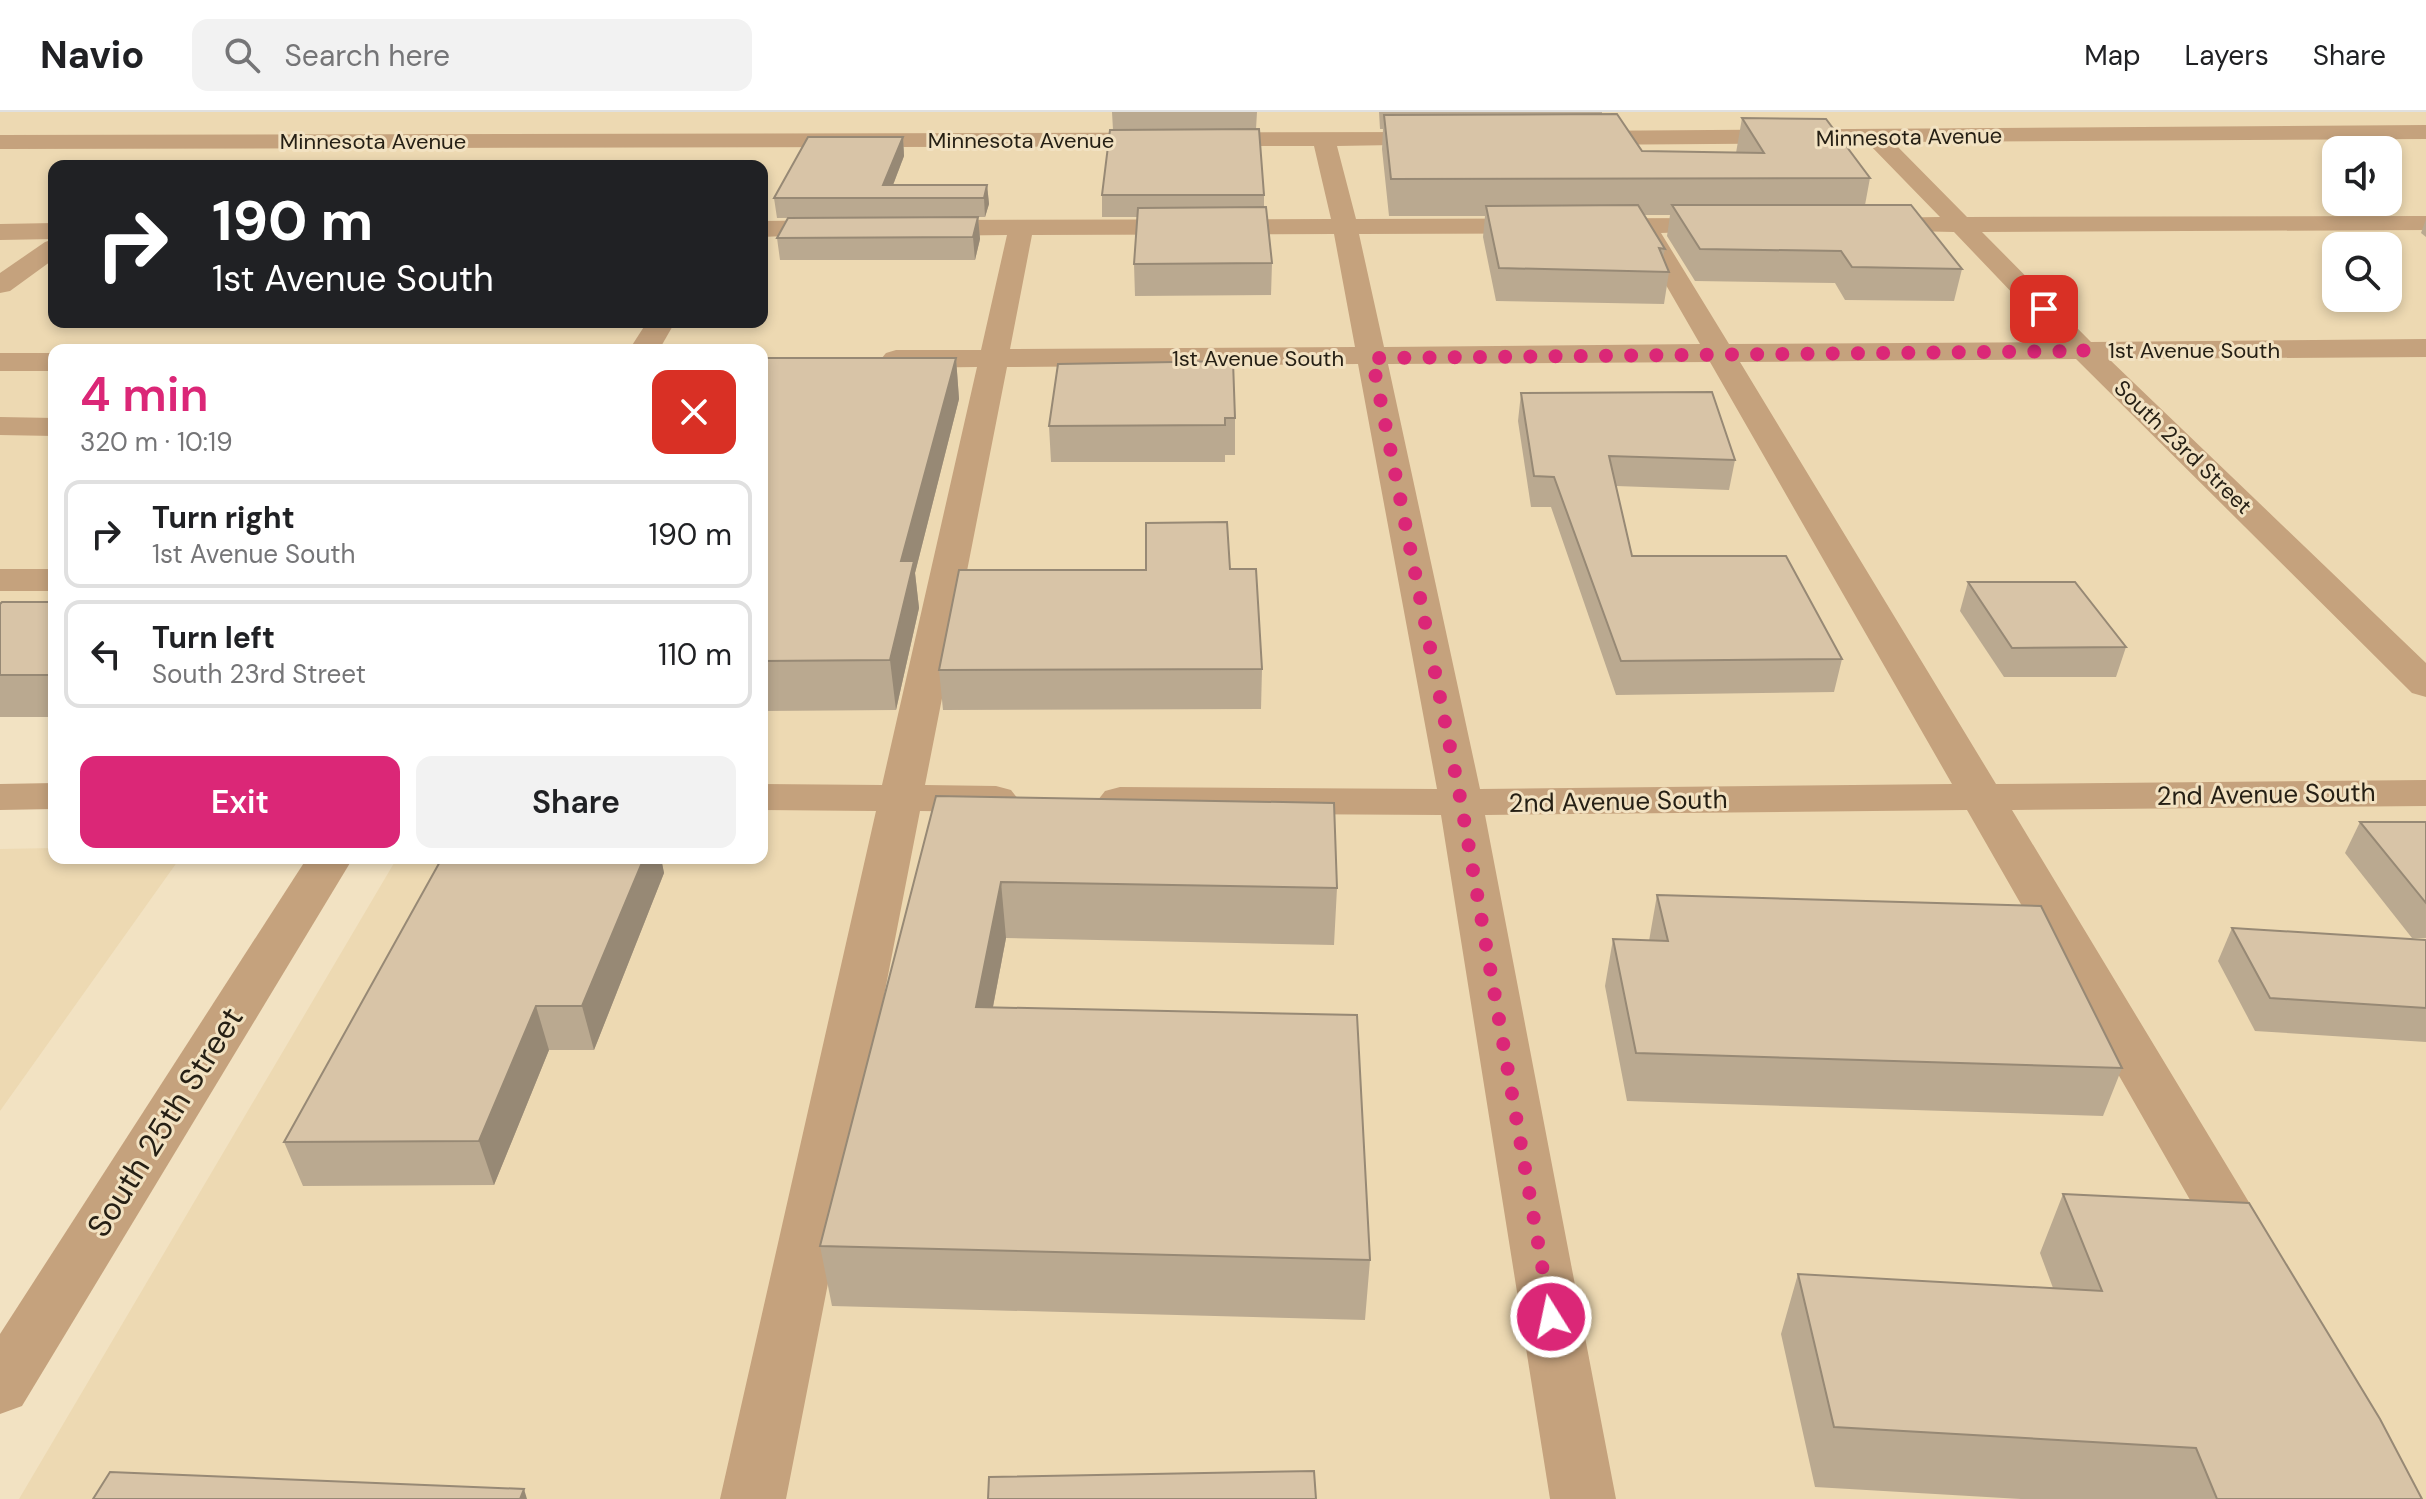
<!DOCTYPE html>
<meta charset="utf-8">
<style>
body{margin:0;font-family:"DM Sans",sans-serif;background:#f2f2f2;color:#202124;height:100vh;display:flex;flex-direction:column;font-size:30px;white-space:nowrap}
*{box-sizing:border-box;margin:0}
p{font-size:26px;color:#757577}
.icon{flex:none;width:44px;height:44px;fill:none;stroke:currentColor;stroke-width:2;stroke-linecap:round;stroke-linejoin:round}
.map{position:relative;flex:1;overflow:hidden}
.side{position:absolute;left:48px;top:232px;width:720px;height:520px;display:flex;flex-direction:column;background:#fff;border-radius:16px;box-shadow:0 4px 12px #0003}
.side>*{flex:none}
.hud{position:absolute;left:48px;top:48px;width:720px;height:168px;border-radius:16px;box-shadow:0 4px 12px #0003;background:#202124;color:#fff;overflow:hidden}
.tools{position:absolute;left:2322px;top:24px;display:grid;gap:16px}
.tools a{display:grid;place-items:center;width:80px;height:80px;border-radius:16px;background:#fff;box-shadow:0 4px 12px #0003;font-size:40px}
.pin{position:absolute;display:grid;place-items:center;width:68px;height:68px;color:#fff;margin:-34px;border-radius:16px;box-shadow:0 4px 12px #0006}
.me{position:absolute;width:88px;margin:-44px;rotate:350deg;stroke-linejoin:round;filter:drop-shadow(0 0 6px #0008)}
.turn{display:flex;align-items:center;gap:28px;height:168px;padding:0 32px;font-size:36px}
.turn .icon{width:104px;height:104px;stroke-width:2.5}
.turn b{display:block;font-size:56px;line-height:68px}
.round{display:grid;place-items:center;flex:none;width:84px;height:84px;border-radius:16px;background:#f2f2f2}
.head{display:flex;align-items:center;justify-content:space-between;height:136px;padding:0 32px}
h1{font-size:48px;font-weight:600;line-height:60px;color:#db2777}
.cta{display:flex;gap:16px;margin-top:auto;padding:16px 32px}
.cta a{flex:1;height:92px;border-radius:16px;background:#db2777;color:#fff;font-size:32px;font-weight:600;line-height:92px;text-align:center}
.cta a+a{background:#f2f2f2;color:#202124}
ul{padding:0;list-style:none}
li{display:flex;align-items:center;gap:24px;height:108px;margin:0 16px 12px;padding:0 16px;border:4px solid #e0e0e0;border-radius:16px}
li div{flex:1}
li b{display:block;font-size:30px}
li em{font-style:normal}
header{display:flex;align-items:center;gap:48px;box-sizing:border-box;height:112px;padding:0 40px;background:#fff;border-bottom:2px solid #e0e0e0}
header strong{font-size:38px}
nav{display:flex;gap:44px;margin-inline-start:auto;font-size:28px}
.search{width:560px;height:72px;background:#f2f2f2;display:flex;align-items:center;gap:20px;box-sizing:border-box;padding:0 28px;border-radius:16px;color:#757577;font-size:30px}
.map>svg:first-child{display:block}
</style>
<header>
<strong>Navio</strong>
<div class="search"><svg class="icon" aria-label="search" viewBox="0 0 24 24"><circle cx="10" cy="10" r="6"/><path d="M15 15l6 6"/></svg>Search here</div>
<nav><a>Map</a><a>Layers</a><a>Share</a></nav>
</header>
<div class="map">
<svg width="2426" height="1387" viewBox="0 0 2426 1387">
<rect width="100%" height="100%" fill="#f2e2c2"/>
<g fill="#edd9b2" fill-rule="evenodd">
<path d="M0,0H2426V1387H19L397,746H762V238H54V491H0ZM2336,38H2388V90H2336ZM54,54H762V210H54ZM2336,134H2388V186H2336Z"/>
<polygon points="54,736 54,746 180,746 0,999 0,737"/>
</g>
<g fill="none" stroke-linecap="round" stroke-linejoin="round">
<g fill="#c5a27d" fill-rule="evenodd">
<path d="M2426,13V27L1893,30L1967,105L2426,104V118L1982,120L2091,230L2426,227V245L2109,247L2426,551V585L2412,581L2076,247L1740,250L1996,672L2426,668V694L2012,698L2279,1140L2271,1156L2250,1163L2229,1156L1967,698L1485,703L1616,1387H1550L1441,703L1120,701L1105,697L1098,688L1105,679L1120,675L1437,677L1358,252L1007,255L925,673L996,674L1011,678L1018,687L1011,696L996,700L920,699L786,1387H720L876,699L762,698V672L882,673L977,255L896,256L886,253L881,247L886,241L896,238H981L1007,123L920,124L907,116L920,108L1331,107L1314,34L0,37V23L1444,20L1455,27L1452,32L1337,34L1356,107L1728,106L1740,113L1737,118L1661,121L1729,232L2059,230L1954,120L1859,118L1856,113L1868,106L1940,105L1868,31L1572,33L1561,26L1572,19ZM1636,121L1700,232L1384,235L1359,122ZM1334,122L1355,235L1010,237L1032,123ZM1710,250L1952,672L1480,677L1388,252Z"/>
<polygon points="844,108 857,116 853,121 762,125 762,109"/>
<polygon points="54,111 54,127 0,128 0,112"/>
<polygon points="54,127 54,147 10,179 0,181 0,161 45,130"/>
<polygon points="647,210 675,210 659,238 629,238"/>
<rect x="0" y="241" width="54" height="18"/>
<polygon points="0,305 54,306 54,324 0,323"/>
<rect x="0" y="457" width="54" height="22"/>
<polygon points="54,671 54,697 0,698 0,672"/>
<polygon points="307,746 353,746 22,1294 0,1302 0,1222"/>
</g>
</g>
<g fill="#baa990">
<polygon points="1112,0 1257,0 1256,17 1264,83 1264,95 1272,151 1271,183 1135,184 1134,152 1138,105 1102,105 1102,83 1113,18"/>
<polygon points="1379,0 1602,0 1602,2 1642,39 1736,41 1742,6 1870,66 1865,93 1962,157 1954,189 1845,188 1835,171 1695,169 1667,124 1670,103 1644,103 1665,137 1663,146 1669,160 1664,192 1496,189 1483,125 1485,104 1389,104 1382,37 1383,17 1380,17"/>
<polygon points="903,25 904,44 893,73 987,73 989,92 985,105 978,105 980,127 975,148 780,148 777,126 929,105 777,106 774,86"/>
<polygon points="2426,107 2426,125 2421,121"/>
<polygon points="762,246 956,246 959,287 915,461 919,496 896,598 762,599"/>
<polygon points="1521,281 1735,348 1729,378 1616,374 1632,444 1842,547 1834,580 1616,583 1551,395 1531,395 1518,309"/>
<polygon points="1235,306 1235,343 1225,343 1225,350 1051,350 1049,314"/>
<polygon points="1230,457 1262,557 1261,597 943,598 939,558"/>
<polygon points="1968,470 2126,535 2116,565 2004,565 1960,499"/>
<polygon points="54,490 54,605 0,605 0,492"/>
<polygon points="936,684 1337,776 1334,833 1006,826 993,895 1370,1148 1365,1208 832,1194 820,1134"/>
<polygon points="2360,710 2426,710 2426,826 2412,826 2345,741"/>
<polygon points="442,746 661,746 664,761 594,938 549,938 494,1073 303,1074 284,1030"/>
<polygon points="1657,783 2122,956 2103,1004 1627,989 1605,874 1613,827 1649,829"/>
<polygon points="2232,816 2426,828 2426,930 2255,919 2218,849"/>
<polygon points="2063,1082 2422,1387 2021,1387 1815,1375 1781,1222 1798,1162 2053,1176 2040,1141"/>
</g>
<g fill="#978975">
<polygon points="903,25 904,44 888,86 883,73"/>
<polygon points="987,73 989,92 985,105 984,86"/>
<polygon points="978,105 980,127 975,148 973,125"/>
<polygon points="956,246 959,287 915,461 919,496 896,598 890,548 901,449"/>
<polygon points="644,746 661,746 664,761 594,938 582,894"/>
<polygon points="1001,770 1006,826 982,952 976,895"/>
<polygon points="536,894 549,938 494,1073 479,1029"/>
<polygon points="524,1377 527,1387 520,1387"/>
</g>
<g fill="#d8c4a7" stroke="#978975" stroke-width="2">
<polygon points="1617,2 1642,39 1764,41 1742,6 1826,7 1870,66 1391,67 1384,3"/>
<polygon points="1259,17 1264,83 1102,83 1110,18"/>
<polygon points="808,25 903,25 883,73 987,73 984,86 774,86"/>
<polygon points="1638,93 1665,137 1659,136 1669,160 1499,156 1486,94"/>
<polygon points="1672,93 1911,93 1962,157 1852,155 1841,139 1700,137"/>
<polygon points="1266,95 1272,151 1134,152 1138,96"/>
<polygon points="978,105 973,125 777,126 788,106"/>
<polygon points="762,246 956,246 901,449 914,449 890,548 762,549"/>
<polygon points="1233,249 1235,306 1225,306 1225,313 1049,314 1058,252"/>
<polygon points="1712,280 1735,348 1609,344 1632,444 1786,444 1842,547 1621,549 1554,365 1534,364 1521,281"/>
<polygon points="1227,410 1230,457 1256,457 1262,557 939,558 959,458 1146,458 1146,411"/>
<polygon points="1968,470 2075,470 2126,535 2012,536"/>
<polygon points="2,490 54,490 54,563 0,563 0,492"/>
<polygon points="936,684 1334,691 1337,776 1001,770 976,895 1357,903 1370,1148 820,1134"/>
<polygon points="2360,710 2426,710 2426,791"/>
<polygon points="442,746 644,746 582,894 536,894 479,1029 284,1030"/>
<polygon points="1657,783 2041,794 2122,956 1636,941 1613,827 1668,829"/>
<polygon points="2232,816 2426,828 2426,896 2270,886"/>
<polygon points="2063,1082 2249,1091 2380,1307 2422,1387 2217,1387 2196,1336 1834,1315 1798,1162 2102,1179"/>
<polygon points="1314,1359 1316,1387 988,1387 989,1365"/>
<polygon points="110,1360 524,1377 520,1387 93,1387"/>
</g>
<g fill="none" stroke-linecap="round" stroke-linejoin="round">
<polyline stroke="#db2777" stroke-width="14" stroke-dasharray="0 25.2" points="1551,1205 1461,690 1372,246 2084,239 2044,197"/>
</g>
<g text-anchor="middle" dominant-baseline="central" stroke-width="6" stroke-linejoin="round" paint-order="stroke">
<g font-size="22" fill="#262015" stroke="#f2e2c2">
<text transform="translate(1909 25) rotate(-1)">Minnesota Avenue</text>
<text x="1021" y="28">Minnesota Avenue</text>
<text x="373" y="29">Minnesota Avenue</text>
<text x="2194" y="238">1st Avenue South</text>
<text x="1258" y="246">1st Avenue South</text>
<text transform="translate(2183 335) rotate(44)">South 23rd Street</text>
</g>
<g font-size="26" fill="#262015" stroke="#f2e2c2">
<text transform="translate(2266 682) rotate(-1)">2nd Avenue South</text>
<text transform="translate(1618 689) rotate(-1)">2nd Avenue South</text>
</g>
<g font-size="32" fill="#262015" stroke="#f2e2c2">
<text transform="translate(165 1010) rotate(-58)">South 25th Street</text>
</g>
</g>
</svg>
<div class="tools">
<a><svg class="icon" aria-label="sound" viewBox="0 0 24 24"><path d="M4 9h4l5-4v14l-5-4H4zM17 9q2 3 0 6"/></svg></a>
<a><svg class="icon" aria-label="search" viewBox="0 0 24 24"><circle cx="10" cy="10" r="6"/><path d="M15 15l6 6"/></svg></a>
</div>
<div class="pin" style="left:2044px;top:197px;background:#d93025"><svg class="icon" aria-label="arrive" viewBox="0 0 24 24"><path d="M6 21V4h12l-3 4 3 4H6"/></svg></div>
<svg class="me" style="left:1551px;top:1205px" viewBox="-20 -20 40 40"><circle r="17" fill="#db2777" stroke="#fff" stroke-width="3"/><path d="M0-11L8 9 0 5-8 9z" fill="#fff"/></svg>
<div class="hud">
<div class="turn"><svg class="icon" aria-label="right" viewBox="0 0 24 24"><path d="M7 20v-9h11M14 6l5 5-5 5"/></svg><div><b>190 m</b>1st Avenue South</div></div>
</div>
<section class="side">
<div class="head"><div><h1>4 min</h1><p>320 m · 10:19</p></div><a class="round" style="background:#d93025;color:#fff"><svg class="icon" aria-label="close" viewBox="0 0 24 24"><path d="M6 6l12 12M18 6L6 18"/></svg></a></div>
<ul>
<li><svg class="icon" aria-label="right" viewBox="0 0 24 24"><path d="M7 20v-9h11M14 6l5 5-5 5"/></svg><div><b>Turn right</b><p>1st Avenue South</p></div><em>190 m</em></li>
<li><svg class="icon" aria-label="left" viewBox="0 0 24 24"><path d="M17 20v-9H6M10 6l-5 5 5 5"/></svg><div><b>Turn left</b><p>South 23rd Street</p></div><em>110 m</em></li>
</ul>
<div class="cta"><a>Exit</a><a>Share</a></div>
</section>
</div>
